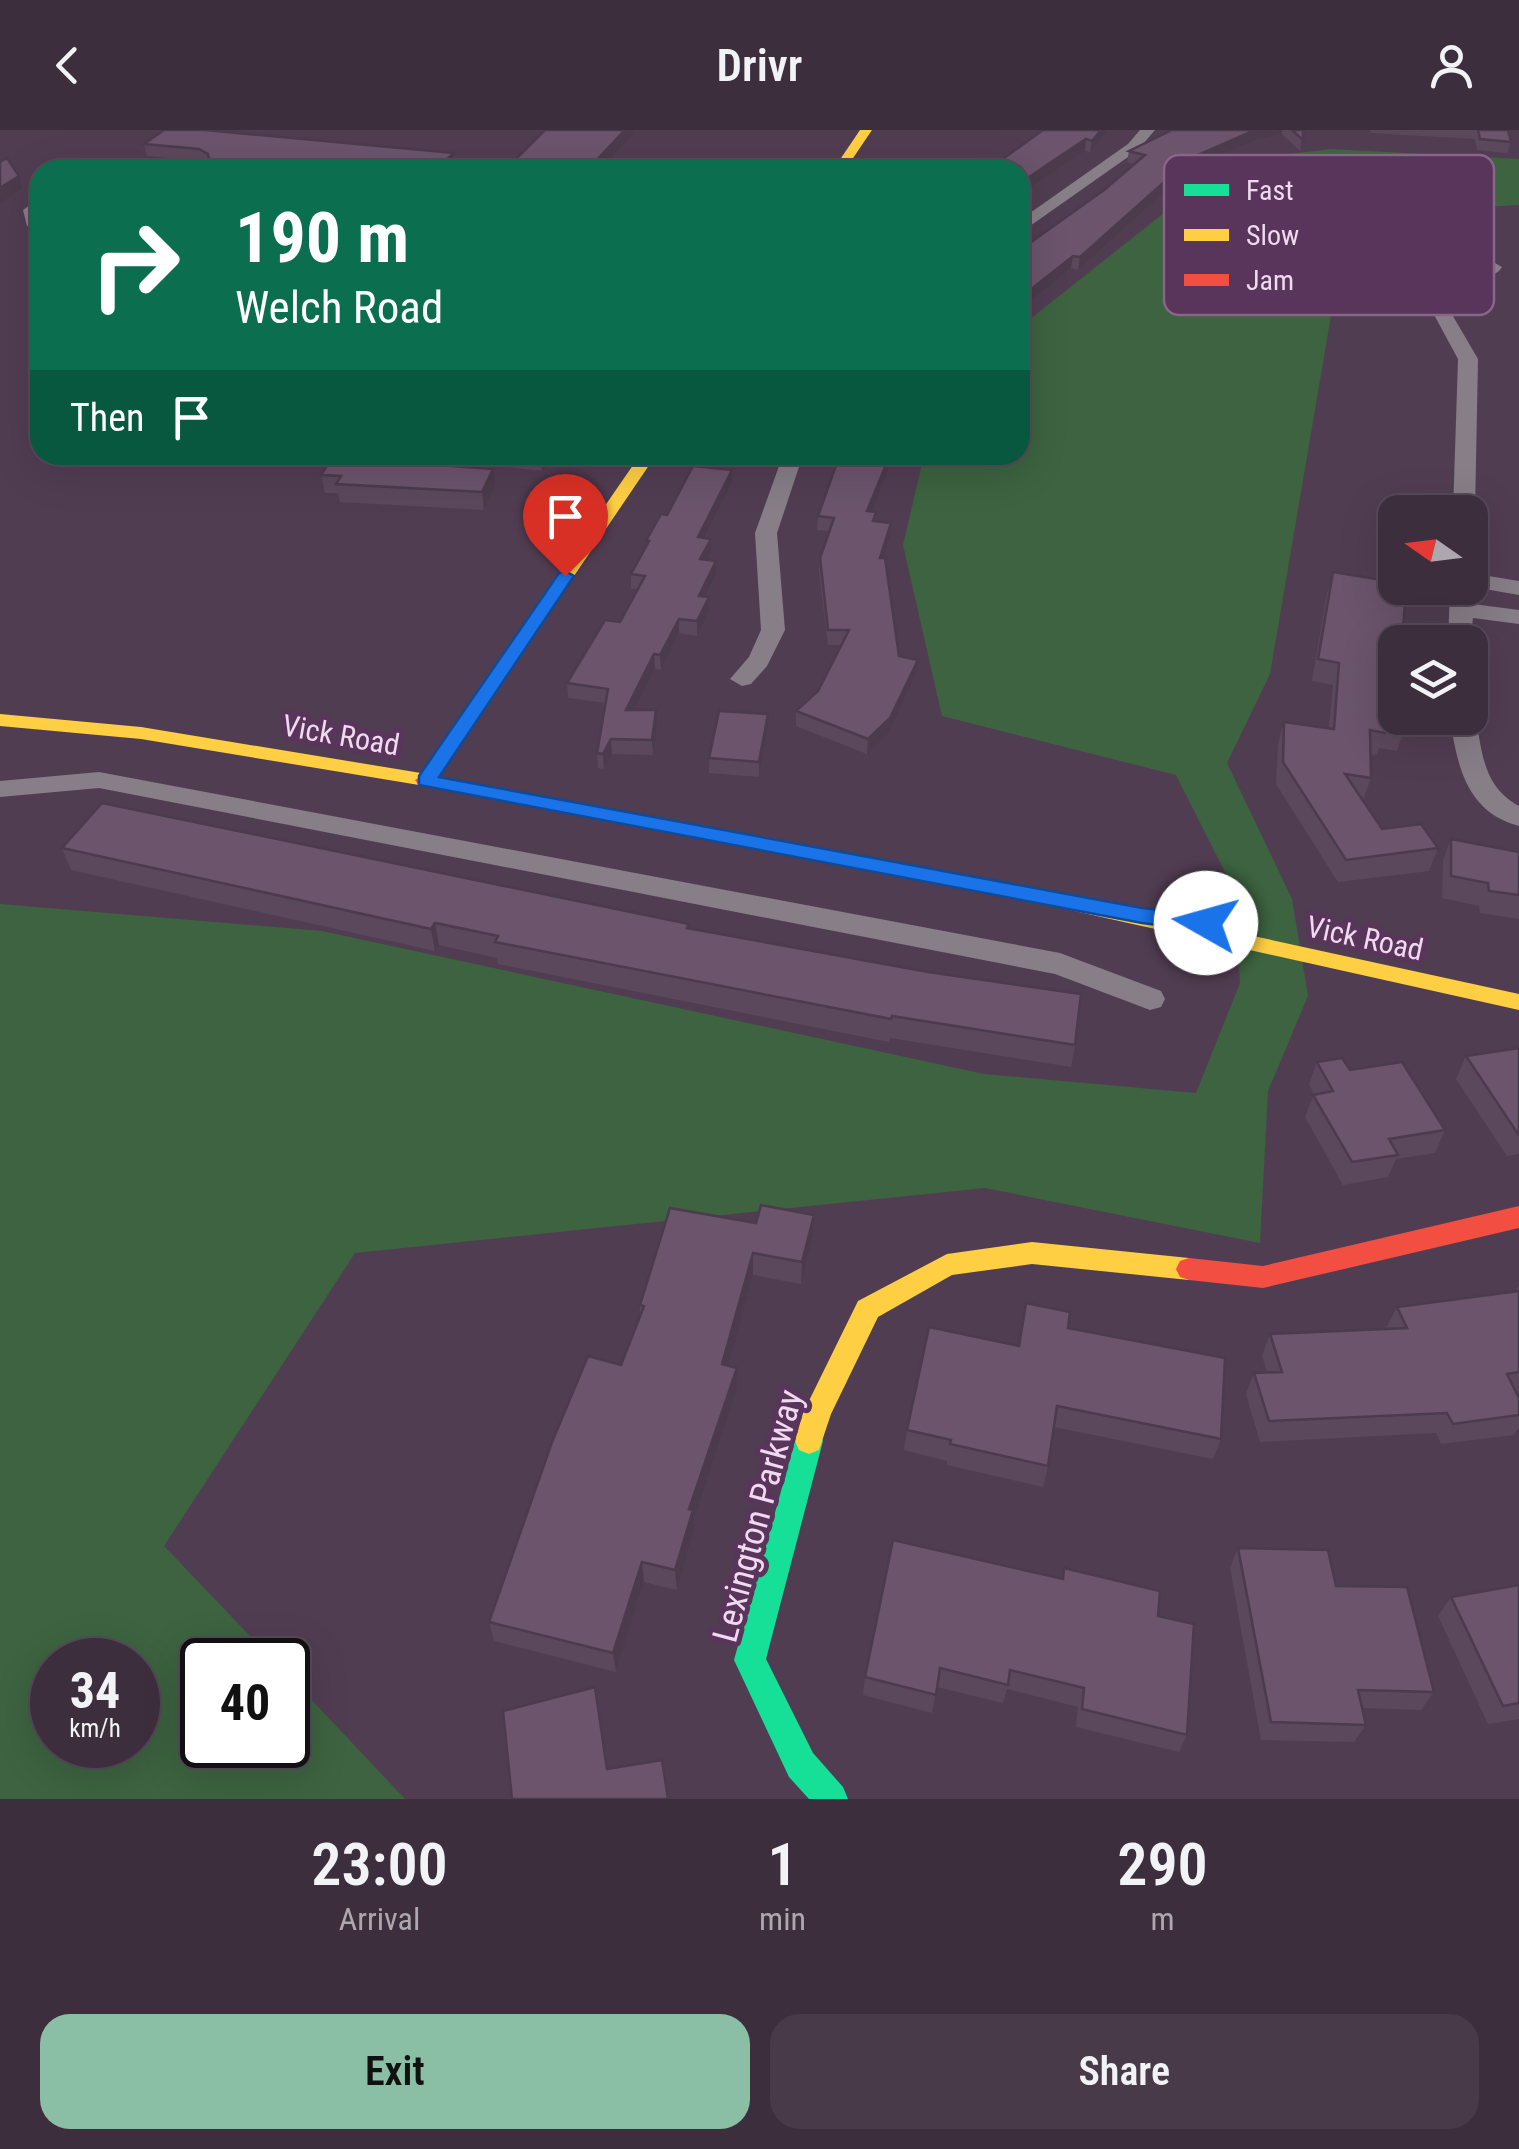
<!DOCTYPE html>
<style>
body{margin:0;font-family:"Roboto Condensed",sans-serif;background:#483a49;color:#f1f3f6;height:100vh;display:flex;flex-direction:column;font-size:38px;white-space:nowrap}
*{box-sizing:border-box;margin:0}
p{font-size:32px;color:#ada8b0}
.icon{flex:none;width:55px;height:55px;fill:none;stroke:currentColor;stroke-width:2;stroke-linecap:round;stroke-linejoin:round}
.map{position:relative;height:1669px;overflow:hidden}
.side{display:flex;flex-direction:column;background:#3d2e3e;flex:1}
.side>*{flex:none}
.hud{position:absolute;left:30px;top:30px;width:1000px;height:305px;border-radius:30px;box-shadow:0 10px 40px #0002,0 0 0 2px #564a58;background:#0b6e4f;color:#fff;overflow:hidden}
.needle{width:65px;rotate:284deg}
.fabs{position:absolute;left:1378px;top:365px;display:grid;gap:20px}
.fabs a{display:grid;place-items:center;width:110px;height:110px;border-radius:20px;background:#3d2e3e;box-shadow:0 10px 40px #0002,0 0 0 2px #564a58;font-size:50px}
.speed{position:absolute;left:30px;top:1508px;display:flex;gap:20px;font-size:50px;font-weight:700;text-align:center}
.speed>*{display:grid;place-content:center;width:130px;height:130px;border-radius:50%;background:#3d2e3e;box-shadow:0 10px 40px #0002,0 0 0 2px #564a58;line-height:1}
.speed small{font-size:25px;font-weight:400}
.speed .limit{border:5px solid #111;border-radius:15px;background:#fff;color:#111}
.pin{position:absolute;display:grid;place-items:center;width:85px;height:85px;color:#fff;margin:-102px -42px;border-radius:50% 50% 50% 0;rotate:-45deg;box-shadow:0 0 10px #0007}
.pin .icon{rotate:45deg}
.me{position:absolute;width:110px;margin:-55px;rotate:277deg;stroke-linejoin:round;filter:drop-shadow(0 0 8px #0008)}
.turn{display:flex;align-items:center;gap:35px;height:210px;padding:0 40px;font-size:45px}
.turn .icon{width:130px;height:130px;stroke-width:2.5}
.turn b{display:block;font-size:70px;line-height:85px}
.then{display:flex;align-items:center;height:95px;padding:0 40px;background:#0003;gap:20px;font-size:38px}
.eta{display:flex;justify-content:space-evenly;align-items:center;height:170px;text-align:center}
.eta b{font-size:60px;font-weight:600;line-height:70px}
.action{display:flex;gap:20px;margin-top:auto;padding:20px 40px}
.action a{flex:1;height:115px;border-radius:30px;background:#8abfa5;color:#111;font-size:40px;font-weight:600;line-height:115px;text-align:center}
.action a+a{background:#483a49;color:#f1f3f6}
header{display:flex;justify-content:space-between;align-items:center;height:130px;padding:0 40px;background:#3d2e3e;font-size:45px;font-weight:600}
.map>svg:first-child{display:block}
</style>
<header><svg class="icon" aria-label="back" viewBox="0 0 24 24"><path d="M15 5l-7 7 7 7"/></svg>Drivr<svg class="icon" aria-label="person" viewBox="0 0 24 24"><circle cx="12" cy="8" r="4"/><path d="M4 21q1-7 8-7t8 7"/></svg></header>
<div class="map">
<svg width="1519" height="1669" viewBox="0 0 1519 1669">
<rect width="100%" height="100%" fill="#513d52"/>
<path fill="#3d6340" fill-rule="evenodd" d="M1331,19L1519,29V75L1377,83L1342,121L1270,544L1227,633L1292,769L1308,866L1268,961L1260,1113L985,1058L355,1123L164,1416L273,1530H202V1615H288V1545L405,1669H0V774L322,801L984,944L1196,963L1240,853L1234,760L1176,645L942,586L903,415L924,325H1020V197L1198,56L1256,28ZM52,1530H138V1615H52Z"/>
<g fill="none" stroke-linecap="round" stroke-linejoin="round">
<g fill="#877e87" fill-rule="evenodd">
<polygon points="1140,0 1155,0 1138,20 1020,103 1020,90 1128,14"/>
<polygon points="125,28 201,35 209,40 81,40"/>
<polygon points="40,68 40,94 27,96 23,80"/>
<polygon points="1493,132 1502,137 1499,141 1454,171 1450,181 1478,229 1475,382 1470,387 1470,382 1453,382 1458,229 1432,181 1440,164"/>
<polygon points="783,325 803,325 777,403 785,500 767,536 751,554 742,556 730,549 749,527 761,500 755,403"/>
<polygon points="1470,443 1519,451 1519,465 1473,457 1473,474 1519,480 1519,494 1473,488 1470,515 1448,512 1450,458 1470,458"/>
<path d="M1470,582L1476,588C1482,624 1484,657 1519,676V696C1466,682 1457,635 1450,588H1470Z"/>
<polygon points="99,642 1060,823 1161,861 1165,869 1161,877 1150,880 1055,844 99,658 0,667 0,651"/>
</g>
<polygon fill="#16e098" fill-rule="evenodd" points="809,1298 819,1302 823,1311 766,1529 813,1623 843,1657 848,1669 809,1669 789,1647 734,1530 795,1311 799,1302"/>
<g fill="#ffcf43" fill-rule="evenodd">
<polygon points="860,0 872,0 845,40 833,40"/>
<polygon points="640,325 656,325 433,654 425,656 141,609 0,596 0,584 141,597 421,643"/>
<polygon points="1015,754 1519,864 1519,880 1007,766 1004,761 1007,756"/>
<polygon points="1032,1112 1189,1128 1198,1131 1202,1139 1198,1147 1189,1150 1032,1134 952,1145 878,1187 831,1284 819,1320 809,1324 799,1320 795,1311 803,1283 858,1171 947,1124"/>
</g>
<g fill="#f24e42" fill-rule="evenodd">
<polygon points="425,644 1015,754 1026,761 1015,768 418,654 415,650"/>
<polygon points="1519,1076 1519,1098 1263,1158 1189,1150 1180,1147 1176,1139 1180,1131 1189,1128 1263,1136"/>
</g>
</g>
<g fill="#5c485d">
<polygon points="1109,0 1090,22 1085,21 1061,36 997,33"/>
<polygon points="1172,0 1303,0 1300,21 1282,4 1255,10 1189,40 1078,140 1071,138 1020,180 1104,60 1134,34 1127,32 1129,21"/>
<polygon points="1370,0 1508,0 1511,12 1507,23 1477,20 1475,9 1371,3"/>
<polygon points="144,14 454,23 455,36 190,30 147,26"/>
<polygon points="499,325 555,325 542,341 500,336"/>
<polygon points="835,325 894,325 871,382 875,391 890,407 884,428 899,526 918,530 916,544 889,603 867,624 796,596 796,581 818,561 841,515 828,515 819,442 820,428 829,401 817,400 818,386 833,343"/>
<polygon points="408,333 495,357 484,380 340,372 338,363 325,363 321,345"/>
<polygon points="732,354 705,408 711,409 711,423 707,430 716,445 706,467 709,482 697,506 679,503 661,540 655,539 634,580 657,595 653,625 612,624 604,639 598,638 597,623 606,573 568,568 567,553 620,492 637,459 631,459 631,444 646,416 646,411 667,385"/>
<polygon points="1333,442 1395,588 1404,599 1397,621 1379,618 1377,625 1371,624 1371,648 1363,670 1382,699 1438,718 1429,741 1338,752 1276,654 1278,614 1284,592 1329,598 1333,555 1312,551 1327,463"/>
<polygon points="768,599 759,647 709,643 709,628"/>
<polygon points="1451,709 1519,722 1519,789 1480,783 1479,776 1442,768 1443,731"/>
<polygon points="62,718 689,798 1075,915 1071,937 890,908 889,912 498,834 497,828 439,815 435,821 71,740"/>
<polygon points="1519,918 1519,1024 1507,1026 1456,949 1466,926"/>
<polygon points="1317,932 1350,940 1445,1000 1435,1023 1396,1029 1388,1047 1343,1055 1305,987 1314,964 1309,954"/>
<polygon points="670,1078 813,1107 801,1154 753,1145 728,1236 737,1259 694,1390 694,1400 677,1460 644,1452 616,1542 494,1511 489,1492 621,1235 640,1184 640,1175"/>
<polygon points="1519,1155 1519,1261 1516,1262 1519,1268 1519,1297 1514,1305 1441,1314 1436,1303 1260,1312 1246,1264 1254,1243 1267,1242 1262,1226 1270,1204 1386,1198 1397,1177 1515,1162"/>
<polygon points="1026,1173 1068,1198 1221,1309 1213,1329 1054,1297 1048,1336 1043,1357 947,1335 947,1331 904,1320 907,1300 1018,1216"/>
<polygon points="1238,1418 1336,1456 1434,1562 1421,1580 1362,1578 1366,1595 1354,1612 1261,1610 1230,1438"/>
<polygon points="1064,1438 1158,1486 1187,1605 1179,1622 1076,1597 1078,1577 1007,1559 1003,1573 937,1557 932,1583 863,1565 865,1547 1061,1449"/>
<polygon points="1519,1455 1519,1589 1488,1594 1438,1486 1451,1467"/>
</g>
<g fill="#4b3b4c">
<polygon points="625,0 633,0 633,4 601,38 601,40 593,40 593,34"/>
<polygon points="1101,0 1109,0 1090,22 1092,11"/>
<polygon points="1255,0 1282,0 1282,4 1255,10 1189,40 1078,140 1080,127 1191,28"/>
<polygon points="1086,9 1085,21 1020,64 1020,53"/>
<polygon points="454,23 455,36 451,40 435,40"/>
<polygon points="19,46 22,58 0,73 0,58"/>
<polygon points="1073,126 1071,138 1020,180 1020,168"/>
<polygon points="399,325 406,325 408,334 395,332"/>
<polygon points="543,325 555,325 542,341 541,327"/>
<polygon points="890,325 894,325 866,396 867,381"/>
<polygon points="493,339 495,357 484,380 482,362"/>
<polygon points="732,340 732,354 698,421 698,407"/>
<polygon points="891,393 890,407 880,442 880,428"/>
<polygon points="711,409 711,423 701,443 700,429"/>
<polygon points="716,431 716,445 699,480 699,466"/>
<polygon points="709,467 709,482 697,506 697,491"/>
<polygon points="679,489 679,503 661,540 660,525"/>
<polygon points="654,524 655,539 627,594 626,580"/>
<polygon points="918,530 916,544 889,603 867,624 868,609"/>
<polygon points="656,580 657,595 653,625 652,610"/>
<polygon points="768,584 768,599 759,647 759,632"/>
<polygon points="611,609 612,624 604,639 603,624"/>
<polygon points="435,793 439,815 435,821 431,799"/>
<polygon points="814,1085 813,1107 801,1154 802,1132"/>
<polygon points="753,1123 753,1145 723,1256 722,1234"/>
<polygon points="737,1238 737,1259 694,1390 694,1400 677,1460 675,1440 689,1379"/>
<polygon points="642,1432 644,1452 616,1542 613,1523"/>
</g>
<g fill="#6b546c" stroke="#4b3b4c" stroke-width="2.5">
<polygon points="164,0 204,0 454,23 435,40 107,40 120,31 209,30 208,24 199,19 144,14"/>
<polygon points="545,0 625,0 593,34 601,34 597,39 611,40 505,40"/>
<polygon points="1043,0 1101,0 1092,11 1086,9 1020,53 1020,40 971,40 984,30 997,33"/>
<polygon points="1172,0 1255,0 1191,28 1080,127 1073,126 1020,168 1020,120 1104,60 1145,25 1129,21"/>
<polygon points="1292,0 1303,0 1303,10"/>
<polygon points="1478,0 1508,0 1511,12 1480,9"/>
<polygon points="7,28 19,46 0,58 0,32"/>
<polygon points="334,325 399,325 395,332 493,339 482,362 336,354 341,346 321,345"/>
<polygon points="835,325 890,325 867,381 876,382 873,391 891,393 880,428 885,428 899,526 918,530 890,588 868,609 796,581 818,561 849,500 828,500 820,428 834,388 818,386 838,330 833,329"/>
<polygon points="693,336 732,340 698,407 711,409 700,429 716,431 699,466 709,467 697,491 679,489 660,525 654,524 626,580 656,580 652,610 611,609 603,624 597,623 608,559 567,553 605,490 620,492 645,446 631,444 649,411 646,411 661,384 667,385"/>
<polygon points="1333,442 1395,452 1395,458 1406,458 1402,512 1395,512 1395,588 1405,588 1404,599 1385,595 1385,603 1370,600 1371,648 1345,644 1382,699 1421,694 1438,718 1346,730 1283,632 1284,592 1334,599 1339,533 1318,529"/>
<polygon points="719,581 768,584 759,632 709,628"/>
<polygon points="102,673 689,794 687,798 928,842 1081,864 1075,915 892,886 891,889 495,812 498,806 435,793 431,799 62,718"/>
<polygon points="1451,709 1519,722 1519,765 1489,761 1488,753 1451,746"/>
<polygon points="1519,918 1519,1003 1518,1004 1466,926"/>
<polygon points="1342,928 1350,940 1402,932 1445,1000 1389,1009 1398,1025 1352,1032 1313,965 1333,961 1317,932"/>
<polygon points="761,1075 814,1085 802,1132 753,1123 722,1234 737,1238 689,1379 693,1380 675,1440 642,1432 613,1523 489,1492 552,1312 588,1226 621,1235 644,1176 640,1175 670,1078 756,1093"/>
<polygon points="1519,1161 1519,1242 1507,1244 1519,1268 1519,1285 1453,1294 1447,1283 1269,1291 1254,1243 1282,1242 1270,1204 1407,1198 1397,1177"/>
<polygon points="1026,1173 1070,1182 1068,1198 1225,1228 1221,1309 1057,1276 1048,1336 950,1314 951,1310 907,1300 929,1197 1019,1216"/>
<polygon points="893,1410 1063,1449 1064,1438 1160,1461 1158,1486 1194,1494 1187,1605 1082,1579 1084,1558 1010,1540 1008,1555 940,1538 936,1565 865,1547"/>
<polygon points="1238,1418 1328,1420 1336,1456 1407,1457 1434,1562 1358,1560 1366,1595 1271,1592"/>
<polygon points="1519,1455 1519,1573 1503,1576 1451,1467"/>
<polygon points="595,1557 607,1639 662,1630 668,1669 512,1669 503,1581"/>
</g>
<polygon fill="#1a73e8" stroke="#114b97" stroke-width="2.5" points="565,441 574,446 439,647 1142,778 1206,785 1217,793 1206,801 1142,793 419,655 419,646 559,443"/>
<g text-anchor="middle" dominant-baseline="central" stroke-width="10" stroke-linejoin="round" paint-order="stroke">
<g font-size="30" fill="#f1daf1" stroke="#59345b">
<text transform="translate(341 605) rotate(10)">Vick Road</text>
<text transform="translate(1365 808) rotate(12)">Vick Road</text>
</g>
<g font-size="35" fill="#f1daf1" stroke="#59345b">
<text transform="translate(758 1386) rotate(-75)">Lexington Parkway</text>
</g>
</g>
<rect x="1164" y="25" width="330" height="160" rx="15" fill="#59345b" stroke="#876688" stroke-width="2.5"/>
<rect x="1184" y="54" width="45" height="12" fill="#16e098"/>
<rect x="1184" y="99" width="45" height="12" fill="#ffcf43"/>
<rect x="1184" y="144" width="45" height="12" fill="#f24e42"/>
<g font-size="28" fill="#f1daf1">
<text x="1246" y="70">Fast</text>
<text x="1246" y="115">Slow</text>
<text x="1246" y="160">Jam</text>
</g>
</svg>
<div class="fabs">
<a><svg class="needle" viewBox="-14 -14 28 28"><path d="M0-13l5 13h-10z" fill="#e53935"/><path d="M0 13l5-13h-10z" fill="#ada8b0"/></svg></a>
<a><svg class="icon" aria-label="layers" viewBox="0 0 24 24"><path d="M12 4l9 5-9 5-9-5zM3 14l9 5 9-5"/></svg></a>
</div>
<div class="speed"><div>34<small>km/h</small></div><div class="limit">40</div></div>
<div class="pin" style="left:565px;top:446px;background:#d93025"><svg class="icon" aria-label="arrive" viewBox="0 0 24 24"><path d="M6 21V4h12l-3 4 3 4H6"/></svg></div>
<svg class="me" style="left:1206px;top:793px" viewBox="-20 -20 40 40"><circle r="19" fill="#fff"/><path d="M0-13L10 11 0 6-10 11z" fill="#1a73e8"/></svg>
<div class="hud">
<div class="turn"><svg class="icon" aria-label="right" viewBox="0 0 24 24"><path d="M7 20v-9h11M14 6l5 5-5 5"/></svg><div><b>190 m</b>Welch Road</div></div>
<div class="then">Then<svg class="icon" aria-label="arrive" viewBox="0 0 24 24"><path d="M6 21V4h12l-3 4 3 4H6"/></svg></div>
</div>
</div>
<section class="side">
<div class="eta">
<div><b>23:00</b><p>Arrival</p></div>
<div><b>1</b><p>min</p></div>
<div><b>290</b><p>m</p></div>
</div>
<div class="action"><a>Exit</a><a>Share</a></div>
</section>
